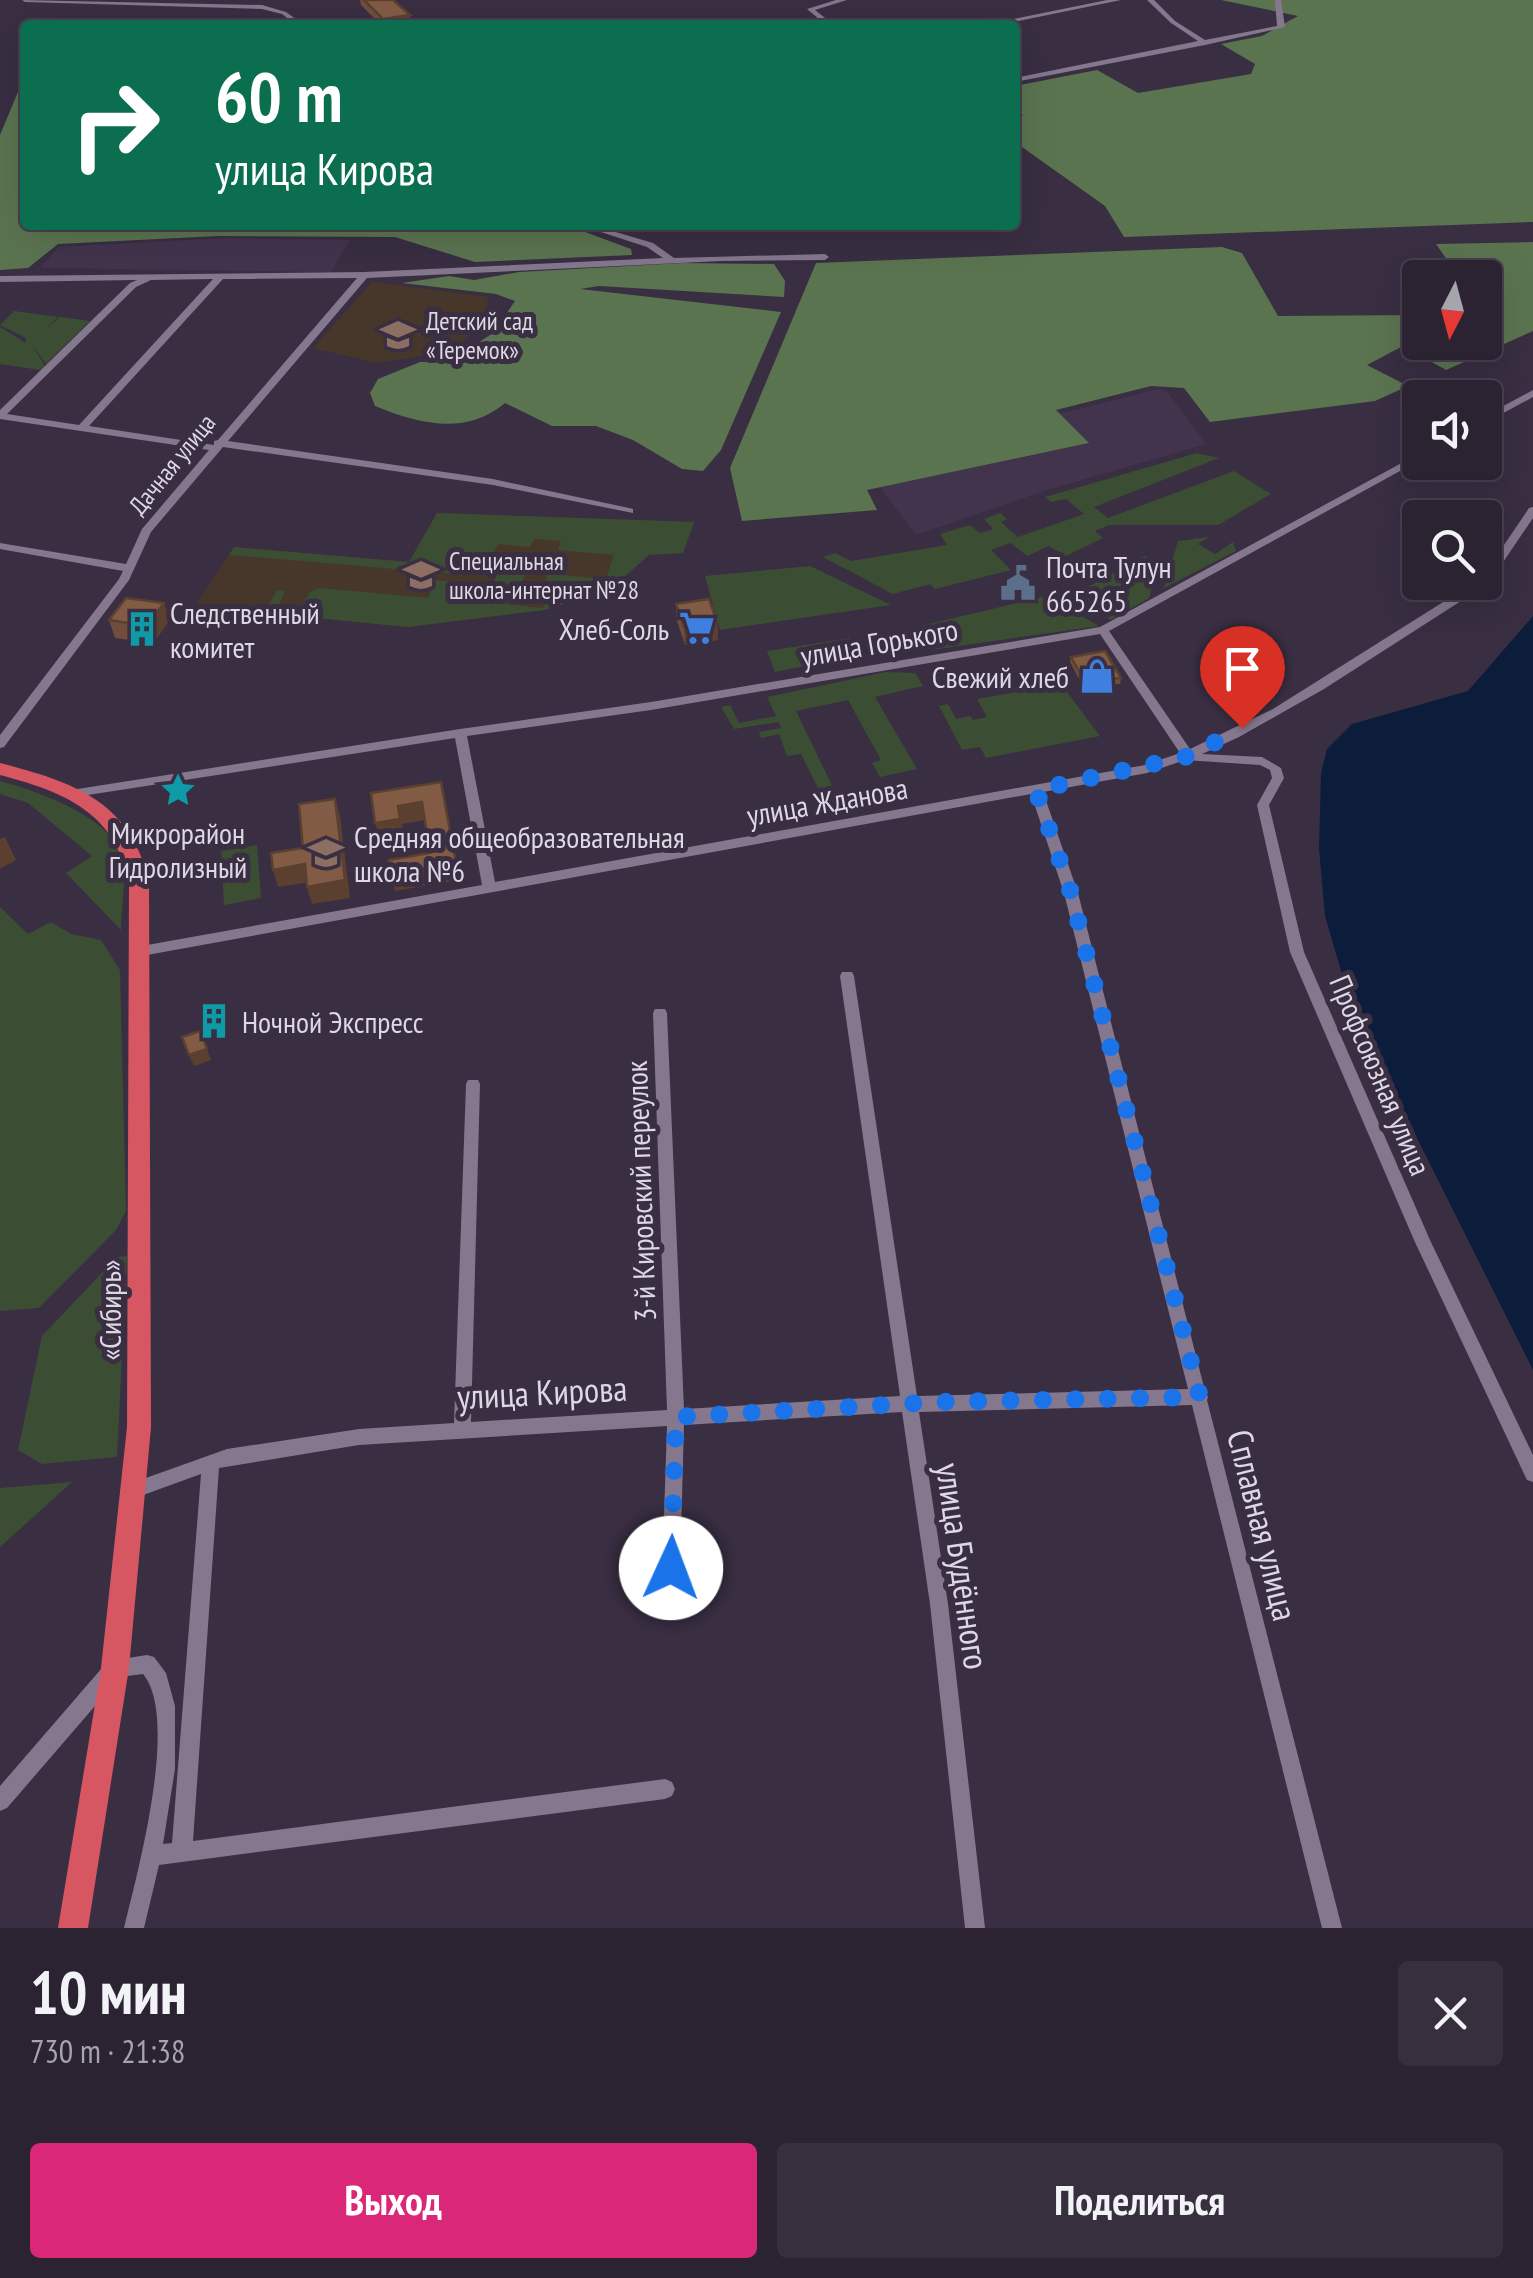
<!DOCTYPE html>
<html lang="ru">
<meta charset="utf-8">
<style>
body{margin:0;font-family:"PT Sans Narrow",sans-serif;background:#372f3e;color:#f1f3f6;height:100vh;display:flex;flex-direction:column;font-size:38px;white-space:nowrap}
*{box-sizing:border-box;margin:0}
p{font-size:32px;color:#a6a4ac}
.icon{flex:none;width:55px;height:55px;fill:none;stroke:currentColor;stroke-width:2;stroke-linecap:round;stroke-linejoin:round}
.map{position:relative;height:1928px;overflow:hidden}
.details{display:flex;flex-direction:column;background:#2b2232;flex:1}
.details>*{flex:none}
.guide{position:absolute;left:20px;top:20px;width:1000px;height:210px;border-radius:10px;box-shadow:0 10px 40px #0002,0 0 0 2px #473f4d;background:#0b6e4f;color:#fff;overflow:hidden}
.needle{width:65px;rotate:186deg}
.tools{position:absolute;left:1402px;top:260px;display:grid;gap:20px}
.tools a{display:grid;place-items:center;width:100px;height:100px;border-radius:10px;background:#2b2232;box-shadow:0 10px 40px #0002,0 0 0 2px #473f4d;font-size:50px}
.pin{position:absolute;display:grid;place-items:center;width:85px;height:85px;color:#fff;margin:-102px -42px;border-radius:50% 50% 50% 0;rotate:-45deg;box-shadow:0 0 10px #0007}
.pin .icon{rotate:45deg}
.me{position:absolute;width:110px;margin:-55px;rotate:2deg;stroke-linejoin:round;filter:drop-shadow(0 0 8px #0008)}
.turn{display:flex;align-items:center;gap:35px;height:210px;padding:0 30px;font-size:45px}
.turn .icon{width:130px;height:130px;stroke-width:2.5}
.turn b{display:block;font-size:70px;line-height:85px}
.round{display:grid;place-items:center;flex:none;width:105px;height:105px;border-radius:10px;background:#372f3e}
.headline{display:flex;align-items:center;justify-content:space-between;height:170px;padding:0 30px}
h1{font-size:60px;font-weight:600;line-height:75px}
.primary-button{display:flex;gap:20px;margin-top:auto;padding:20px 30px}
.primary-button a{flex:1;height:115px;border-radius:10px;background:#db2777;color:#fff;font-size:40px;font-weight:600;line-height:115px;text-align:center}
.primary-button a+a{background:#372f3e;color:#f1f3f6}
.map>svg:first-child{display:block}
</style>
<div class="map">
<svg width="1533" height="1928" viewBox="0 0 1533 1928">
<rect width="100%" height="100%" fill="#392e42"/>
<g fill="#43344e">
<polygon points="224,238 350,240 331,272 40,268 59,247"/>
<polygon points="1158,389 1166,390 1206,444 1047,490 916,535 880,487 1088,444 1059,414"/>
</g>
<g fill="#47372b">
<polygon points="372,282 488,297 486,321 450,352 376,363 313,348"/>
<polygon points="437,513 694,522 683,553 649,555 607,592 544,610 408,627 195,606 234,547 409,562"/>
</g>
<g fill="#3b4e33">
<polygon points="14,311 58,317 43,331 60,317 90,321 46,364 31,343 45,366 40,370 0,364 0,327 26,343 26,338 0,325"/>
<polygon points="1197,453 1219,458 1094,507 1108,518 1234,471 1271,494 1218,525 1109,525 1095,531 1103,538 1066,556 1049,546 1027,556 1011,543 991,550 1011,570 935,589 930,584 893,594 823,557 835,553 851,561 947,545 940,534 970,525 980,533 993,529 984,519 1000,513 1007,519 1001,522 1018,537 1084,514 1066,499 1051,502 1045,497"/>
<polygon points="437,513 694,522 683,553 649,555 607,592 544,610 408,627 264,613 277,590 285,591 279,604 302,606 310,592 320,588 428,598 435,582 395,577 485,584 494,581 499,570 526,572 521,584 514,584 506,604 543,608 551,588 543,586 548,574 606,579 614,555 558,550 561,541 534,539 530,547 498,544 487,568 460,565 455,574 229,555 234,547 409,562"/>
<polygon points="1209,537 1198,544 1215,554 1233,542 1236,551 1164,588 1178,541"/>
<polygon points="1145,556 1158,565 1149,598 1111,620 1071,596"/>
<polygon points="810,566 891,605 720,630 705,576"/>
<polygon points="1046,596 1099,626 931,650 916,627"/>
<polygon points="850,638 858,655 775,672 767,651"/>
<polygon points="886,672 915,673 923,686 875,697 917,769 880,777 872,763 881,760 848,700 796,711 843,808 829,810 801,754 787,756 779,734 761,738 759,732 781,728 779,722 734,729 721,707 730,705 739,723 776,716 767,697"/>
<polygon points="1061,684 1100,736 986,758 980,747 962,750 939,706 948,704 956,719 970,716 973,720 987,717 977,699"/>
<path d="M0,781C36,791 114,817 122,859C127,880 121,908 121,930L66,873L92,856L28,803L0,794Z"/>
<polygon points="257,845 261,898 224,905 221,851"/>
<polygon points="0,907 28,934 51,922 71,934 101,940 120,970 126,1211 116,1230 39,1308 0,1311"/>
<polygon points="127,1256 117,1457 42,1464 18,1450 42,1336 117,1257"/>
<polygon points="72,1482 0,1547 0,1488"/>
</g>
<g fill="#5b7450">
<polygon points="1221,0 1533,0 1533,222 1124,237 1105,206 1015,142 1015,118 1024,115 1015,113 1015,86 1097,70 1138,93 1251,74 1255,64 1221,44 1262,36 1298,16"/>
<polygon points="25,75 25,225 566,225 631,249 632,255 475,262 395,237 218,236 58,244 28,268 0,270 0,135"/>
<polygon points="1533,242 1533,331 1446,370 1403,346 1367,365 1408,386 1375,401 1210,422 1184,388 1151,386 1056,410 1089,443 867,490 877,510 742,521 730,468 816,263 1222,247 1242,253 1278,316 1420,315 1420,342 1485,342 1485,278 1459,277 1436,244"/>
<path d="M683,263L774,264L785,281L784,297L599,286L580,289L781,312L721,450L703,471L682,469L633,440L596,426H552L505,403C466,436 419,424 375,406L370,393L378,379L420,362H449L493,333L515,301L496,294L402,283L449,276L474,280L519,272Z"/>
</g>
<polygon fill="#0b1d3b" points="1533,616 1533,1370 1352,1008 1325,916 1319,848 1321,773 1327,749 1352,724 1468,691"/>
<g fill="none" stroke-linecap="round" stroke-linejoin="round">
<g fill="#84778e" fill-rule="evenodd">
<polygon points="22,0 262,5 286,12 304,25 296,25 282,14 262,9 25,2"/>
<polygon points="836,0 847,0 815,10 834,25 826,25 807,9"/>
<polygon points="1107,0 1121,0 999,25 984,25"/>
<polygon points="1147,0 1154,0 1175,21 1205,40 1277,26 1275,0 1281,0 1285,27 1205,45 1015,82 1015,78 1198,41 1171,23"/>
<path d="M579,225H592L653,243L674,258L825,254L829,257L825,260L721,261L367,278L228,441L493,479L629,508L633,509V513L493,485L223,447L151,532L129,580L4,747L0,748V735L119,579L123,571L0,549V543L126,564L142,529L209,450L0,419V410L130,283L137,280L0,282V276L364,272L663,258L647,247ZM357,278L218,440L214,441V445L89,426L223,279ZM213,279L79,425L7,414L136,287L151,280Z"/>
<polygon points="1533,390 1533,397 1485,423 1485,416"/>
<path d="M1420,453V460L1109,631L1190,749L1273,709L1475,582H1485V573L1529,508L1533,507V518L1489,583L1324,689L1239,737L1202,754L1262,757L1281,768L1284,778L1269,805L1304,952L1430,1240L1533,1455V1482L1527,1480L1414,1240L1290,952L1257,805L1272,778L1270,770L1260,765L1185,760L1147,773L1043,792L1078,893L1205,1391L1208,1397L1207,1400L1342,1928H1322L1192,1405L919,1412L948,1604L985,1928H965L930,1604L902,1412L684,1425L679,1606L676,1612L670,1615L664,1612L661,1606L667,1426L359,1445L219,1468L193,1841L665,1779L672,1782L675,1789L672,1796L665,1799L159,1865L144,1928H124C137,1874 180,1718 143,1674L120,1677L7,1808L0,1811V1786L108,1661L147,1655L154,1657L166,1673L175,1706V1769L163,1844L172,1843L201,1474L135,1498L129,1496L126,1490L129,1484L227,1449L359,1429L454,1423L466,1084L468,1080H478L480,1084L471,1422L667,1410L653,1013L655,1009H665L667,1013L684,1409L900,1396L840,976L842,972H852L854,976L917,1396L1188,1389L1064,893L1031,794L136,957L129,952L136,947L482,885L455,738L75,797L69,793L71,790L460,729L651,702L1100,627ZM1100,634L1180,753L1145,765L495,882L467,736L651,710Z"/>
</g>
<path fill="#d65761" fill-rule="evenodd" d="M0,763C73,782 131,801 149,882L151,1427L129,1668L88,1928H58L101,1668L127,1427L129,882C115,812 64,792 0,775Z"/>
</g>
<g fill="#704e3b">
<polygon points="360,0 393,0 410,15 411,24 381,25 361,5"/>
<polygon points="164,603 169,621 153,643 115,638 109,620"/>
<polygon points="676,604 717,622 718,640 685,645 677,621"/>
<polygon points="1071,657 1121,678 1120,684 1083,686 1070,662"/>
</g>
<g fill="#5b4030">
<polygon points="410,15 411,24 384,25 383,19"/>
<polygon points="164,603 169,621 153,643 147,626"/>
<polygon points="717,622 718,640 685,645 684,627"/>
<polygon points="441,782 459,880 395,891 391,874 456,863"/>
<polygon points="335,799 340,816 350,898 312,904 307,887"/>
<polygon points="422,802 426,820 402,824 404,836 380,841 375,823 398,806"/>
<polygon points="5,837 16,860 0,869 0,839"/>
<polygon points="305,864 310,882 278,887 273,870"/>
<polygon points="223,1008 225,1013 225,1025 203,1029 201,1024"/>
<polygon points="207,1049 211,1060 194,1066 189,1055"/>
</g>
<g fill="#825b45" stroke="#5b4030" stroke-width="2.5">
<polygon points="364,0 393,0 410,15 383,19"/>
<polygon points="126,598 164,603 147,626 109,620"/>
<polygon points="709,599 717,622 684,627 676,604"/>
<polygon points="1105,651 1121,678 1084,680 1071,657"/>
<polygon points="441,782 456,863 391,874 389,860 430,853 422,802 398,806 400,819 375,823 371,793"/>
<polygon points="335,799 345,880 307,887 305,864 273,870 271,853 303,848 299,804"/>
<polygon points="223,1008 223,1019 201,1024 201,1012"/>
<polygon points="200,1031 207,1049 189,1055 182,1037"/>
</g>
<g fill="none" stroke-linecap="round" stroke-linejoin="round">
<polyline stroke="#1a73e8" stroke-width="18" stroke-dasharray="0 32.4" points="671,1568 676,1417 937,1402 1200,1397 1071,893 1036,790 1189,756 1242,728"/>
</g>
<defs>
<symbol id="school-bare" viewBox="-9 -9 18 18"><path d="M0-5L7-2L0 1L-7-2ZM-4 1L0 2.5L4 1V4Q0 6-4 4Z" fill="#8d6e63" stroke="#392e42" stroke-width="2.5" paint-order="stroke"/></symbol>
<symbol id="civic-bare" viewBox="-9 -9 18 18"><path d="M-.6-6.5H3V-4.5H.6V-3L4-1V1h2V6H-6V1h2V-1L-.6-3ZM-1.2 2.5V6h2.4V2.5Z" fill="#5c6f8a" stroke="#392e42" stroke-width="2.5" paint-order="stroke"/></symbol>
<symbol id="supermarket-bare" viewBox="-9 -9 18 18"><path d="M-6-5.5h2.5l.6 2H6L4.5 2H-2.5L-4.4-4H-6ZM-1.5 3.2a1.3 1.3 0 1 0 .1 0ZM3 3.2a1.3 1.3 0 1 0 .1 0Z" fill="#3f7fe0" stroke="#392e42" stroke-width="2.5" paint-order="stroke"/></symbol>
<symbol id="building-bare" viewBox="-9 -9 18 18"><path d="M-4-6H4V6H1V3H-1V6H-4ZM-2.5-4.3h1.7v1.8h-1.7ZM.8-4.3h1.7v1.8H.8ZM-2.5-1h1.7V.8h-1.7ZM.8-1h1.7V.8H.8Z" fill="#0f9aa8" stroke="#392e42" stroke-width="2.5" paint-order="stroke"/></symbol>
<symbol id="shop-bare" viewBox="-9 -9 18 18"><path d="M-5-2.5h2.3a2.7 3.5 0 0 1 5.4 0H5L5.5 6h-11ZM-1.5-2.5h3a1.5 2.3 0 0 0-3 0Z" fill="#3f7fe0" stroke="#392e42" stroke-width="2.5" paint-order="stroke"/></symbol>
<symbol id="sight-bare" viewBox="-9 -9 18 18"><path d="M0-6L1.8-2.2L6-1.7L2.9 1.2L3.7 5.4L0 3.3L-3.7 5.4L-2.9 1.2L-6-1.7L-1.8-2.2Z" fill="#0f9aa8" stroke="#392e42" stroke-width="2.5" paint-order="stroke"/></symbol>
</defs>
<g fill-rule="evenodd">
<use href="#school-bare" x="373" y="310" width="50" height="50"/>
<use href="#school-bare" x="396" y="550" width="50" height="50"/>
<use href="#civic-bare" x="993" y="558" width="50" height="50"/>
<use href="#supermarket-bare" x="672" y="603" width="50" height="50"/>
<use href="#building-bare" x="117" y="604" width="50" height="50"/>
<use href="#shop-bare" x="1072" y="651" width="50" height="50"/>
<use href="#sight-bare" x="153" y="765" width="50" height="50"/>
<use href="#school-bare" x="301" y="828" width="50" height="50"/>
<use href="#building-bare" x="189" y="996" width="50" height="50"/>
</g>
<g text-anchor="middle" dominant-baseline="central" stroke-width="10" stroke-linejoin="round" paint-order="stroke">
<g font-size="25" fill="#ded7e4" stroke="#392e42" text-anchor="start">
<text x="426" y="321">Детский сад<tspan x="426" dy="29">«Теремок»</tspan></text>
<text x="449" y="561">Специальная<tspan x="449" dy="29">школа-интернат №28</tspan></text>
</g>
<g font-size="25" fill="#ded7e4" stroke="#392e42">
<text transform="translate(172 464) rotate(-51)">Дачная улица</text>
</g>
<g font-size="30" fill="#ded7e4" stroke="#392e42" text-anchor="start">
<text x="1046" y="566">Почта Тулун<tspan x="1046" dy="34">665265</tspan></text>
<text x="170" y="612">Следственный<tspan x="170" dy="34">комитет</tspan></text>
<text x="669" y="628" text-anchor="end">Хлеб-Соль</text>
<text x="1069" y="676" text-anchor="end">Свежий хлеб</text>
<text x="178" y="832" text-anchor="middle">Микрорайон<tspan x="178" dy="34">Гидролизный</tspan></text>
<text x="354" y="836">Средняя общеобразовательная<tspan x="354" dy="34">школа №6</tspan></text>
<text x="242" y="1021">Ночной Экспресс</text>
</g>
<g font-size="30" fill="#ded7e4" stroke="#392e42">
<text transform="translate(879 642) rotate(-10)">улица Горького</text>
<text transform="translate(827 801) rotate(-10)">улица Жданова</text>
<text transform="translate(1381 1075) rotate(67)">Профсоюзная улица</text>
<text transform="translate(640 1191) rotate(-92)">3-й Кировский переулок</text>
<text transform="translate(109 1310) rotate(-90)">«Сибирь»</text>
</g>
<g font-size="35" fill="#ded7e4" stroke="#392e42">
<text transform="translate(542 1392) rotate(-3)">улица Кирова</text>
<text transform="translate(1263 1525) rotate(76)">Сплавная улица</text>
<text transform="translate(963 1566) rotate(82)">улица Будённого</text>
</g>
</g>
</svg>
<div class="tools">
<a><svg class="needle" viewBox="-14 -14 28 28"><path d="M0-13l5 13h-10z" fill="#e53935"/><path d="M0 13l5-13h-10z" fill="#a6a4ac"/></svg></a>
<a><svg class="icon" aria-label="sound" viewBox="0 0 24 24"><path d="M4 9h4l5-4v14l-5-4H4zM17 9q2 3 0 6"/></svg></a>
<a><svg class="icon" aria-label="search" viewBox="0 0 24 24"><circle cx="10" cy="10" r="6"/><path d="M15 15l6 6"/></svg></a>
</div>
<div class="pin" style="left:1242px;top:728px;background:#d93025"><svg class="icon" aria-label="arrive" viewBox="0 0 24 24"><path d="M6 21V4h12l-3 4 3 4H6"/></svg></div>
<svg class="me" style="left:671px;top:1568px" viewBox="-20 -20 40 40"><circle r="19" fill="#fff"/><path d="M0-13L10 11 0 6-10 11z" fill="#1a73e8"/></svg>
<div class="guide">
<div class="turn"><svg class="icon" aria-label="right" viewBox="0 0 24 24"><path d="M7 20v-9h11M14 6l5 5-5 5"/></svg><div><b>60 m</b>улица Кирова</div></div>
</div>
</div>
<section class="details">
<div class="headline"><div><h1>10 мин</h1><p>730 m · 21:38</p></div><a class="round"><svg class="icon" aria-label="close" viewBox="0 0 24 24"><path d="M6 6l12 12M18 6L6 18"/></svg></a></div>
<div class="primary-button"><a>Выход</a><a>Поделиться</a></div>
</section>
